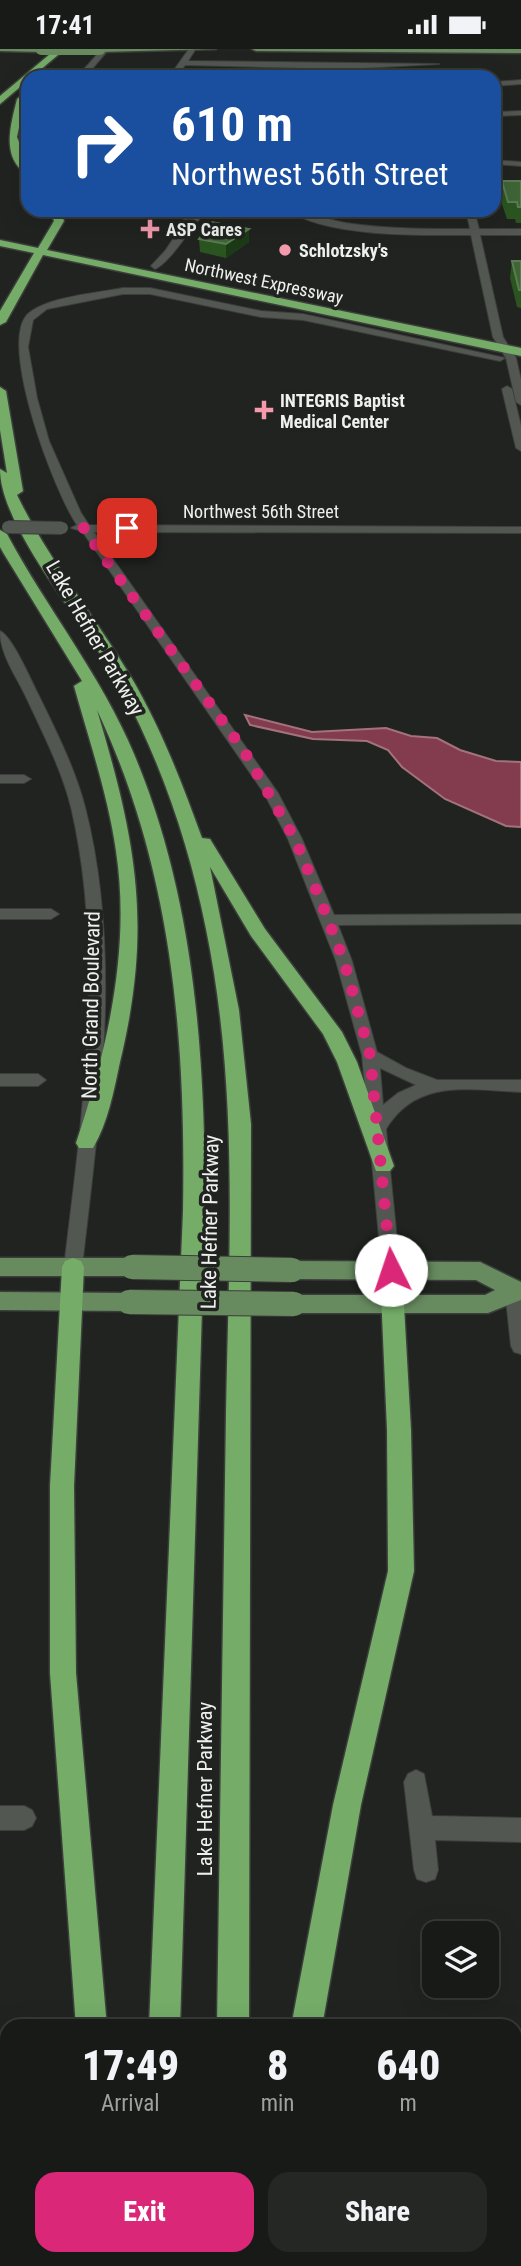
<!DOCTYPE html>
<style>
body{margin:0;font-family:"Roboto Condensed",sans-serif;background:#252724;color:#f1f3f6;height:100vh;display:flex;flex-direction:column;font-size:26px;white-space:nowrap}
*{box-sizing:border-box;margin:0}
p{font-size:23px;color:#9fa1a1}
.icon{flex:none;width:38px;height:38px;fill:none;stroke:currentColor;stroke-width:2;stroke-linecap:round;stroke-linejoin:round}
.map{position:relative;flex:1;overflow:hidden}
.drawer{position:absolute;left:0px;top:1970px;width:522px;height:247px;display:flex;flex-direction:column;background:#181a17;border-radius:21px 21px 0 0;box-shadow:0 7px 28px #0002,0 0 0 2px #363836}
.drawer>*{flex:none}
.top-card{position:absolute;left:21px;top:21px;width:480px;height:147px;border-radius:21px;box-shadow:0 7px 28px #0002,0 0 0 2px #363836;background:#1a4fa0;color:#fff;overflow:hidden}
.fabs{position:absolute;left:422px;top:1872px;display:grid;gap:14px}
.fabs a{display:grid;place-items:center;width:77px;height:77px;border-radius:14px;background:#181a17;box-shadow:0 7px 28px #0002,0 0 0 2px #363836;font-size:35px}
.pin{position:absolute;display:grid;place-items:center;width:60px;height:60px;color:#fff;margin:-30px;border-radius:14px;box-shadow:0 4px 10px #0006}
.me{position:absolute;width:77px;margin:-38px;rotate:356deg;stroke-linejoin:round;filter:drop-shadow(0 0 5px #0008)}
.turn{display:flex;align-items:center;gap:24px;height:147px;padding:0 35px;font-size:32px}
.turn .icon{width:91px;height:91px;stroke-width:2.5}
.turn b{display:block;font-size:49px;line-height:60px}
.eta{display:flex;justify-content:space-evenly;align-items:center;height:119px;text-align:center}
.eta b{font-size:42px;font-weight:800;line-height:49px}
.button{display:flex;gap:14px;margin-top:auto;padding:14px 35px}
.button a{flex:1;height:80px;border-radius:21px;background:#db2777;color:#fff;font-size:28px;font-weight:800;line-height:80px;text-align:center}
.button a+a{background:#252724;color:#f1f3f6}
.status{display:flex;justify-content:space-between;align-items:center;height:49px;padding:0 35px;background:#181a17;direction:ltr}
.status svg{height:19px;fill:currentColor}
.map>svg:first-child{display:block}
</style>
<div class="status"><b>17:41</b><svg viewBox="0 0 49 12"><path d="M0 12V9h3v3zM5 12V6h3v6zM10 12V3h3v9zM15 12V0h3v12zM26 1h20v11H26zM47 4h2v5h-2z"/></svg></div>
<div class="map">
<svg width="521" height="2217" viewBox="0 0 521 2217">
<rect width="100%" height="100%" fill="#20231f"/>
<polygon fill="#833c4d" stroke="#a3727d" stroke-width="2" points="245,666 312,683 386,679 411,687 437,689 460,701 496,712 521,713 521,778 506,777 445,750 402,718 388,701 367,692 313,690 250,676"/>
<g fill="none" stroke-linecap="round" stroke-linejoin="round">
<defs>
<g id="minor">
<polygon points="102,0 109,0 85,28 77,28"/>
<polygon points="189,0 195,1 188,12 439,15 345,20 185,16 177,28 169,28"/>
<polygon points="521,31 521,35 494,37 494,33"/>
<polygon points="521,62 521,66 494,67 494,63"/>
<polygon points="494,111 521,113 521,117 494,115"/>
<path d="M162,161H174L190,167L198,161H207C191,177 172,212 155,220L151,217L165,202L186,171Z"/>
<path d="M288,161C308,161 326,171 346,174C386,180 426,180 467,180H470L466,161H474L479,180H521V186H480L503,288L516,309L521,331V356L516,353L506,309L493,288L471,186C423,186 328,189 288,161Z"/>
<path d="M123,239H150L261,262L303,265L505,309L500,312L303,271L261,268L150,245H123L47,260L33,271L28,298L37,349L49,392L81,464L89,476L521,478V484L94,483L278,744L302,790L334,866L521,865V875L338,876L352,912L377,1003L406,1019L437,1031H521V1043C469,1041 417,1029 386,1080L400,1221L398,1226H384L382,1221L362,1006L336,912L288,790L264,744L82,482L71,479L77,476C55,444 0,300 26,267C43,248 98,244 123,239ZM380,1019L416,1036L398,1044L383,1056Z"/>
<polygon points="507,337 512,340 521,377 521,402 516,399 502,340"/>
<path d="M0,582C12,587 31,631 38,645C55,680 75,719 85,758C123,906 99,1068 82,1218L80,1223H66L64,1218C82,1068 106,908 71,758C62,722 43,684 27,650C17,628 0,606 0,582Z"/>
<polygon points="0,726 24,726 31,730 24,734 0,734"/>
<polygon points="0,860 51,860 59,865 51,870 0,870"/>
<polygon points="0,1025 38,1025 46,1031 38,1037 0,1037"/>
<polygon points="514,1235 521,1237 521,1305 514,1303 511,1297 505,1242 507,1237"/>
<polygon points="416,1721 424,1725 432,1767 521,1769 521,1793 435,1791 438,1821 435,1830 426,1833 417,1830 414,1821 404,1733 408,1725"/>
<polygon points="0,1757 24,1757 32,1761 36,1769 32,1777 24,1781 0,1781"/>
</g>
<g id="major">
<polygon points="0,0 44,0 45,1 41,3 0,2"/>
<polygon points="97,0 216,0 100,3"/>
<polygon points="252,0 521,0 521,4 256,2"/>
<polygon points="0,1209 132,1209 140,1212 143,1218 140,1224 132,1227 0,1227"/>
<polygon points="292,1212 480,1213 521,1233 521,1251 488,1264 294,1264 286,1261 283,1255 286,1249 294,1246 485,1246 495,1241 476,1231 292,1230 284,1227 281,1221 284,1215"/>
<polygon points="0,1243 129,1244 137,1247 140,1253 137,1259 129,1262 0,1261"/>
</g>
<g id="highway">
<polygon points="56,0 65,0 0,55 0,47"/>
<path d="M21,47L25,50L17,88L28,116V126C0,109 11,75 17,50Z"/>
<polygon points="50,161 60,161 64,172 47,201 521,299 521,307 43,206 6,273 0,276 0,262 34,204 0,197 0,191 38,199 54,172"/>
<path d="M0,338L6,342L23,442L17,446L22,456C54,518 96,569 131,628C161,679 182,734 202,789L210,790L265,880L342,983L357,1013L394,1117L390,1122H376L337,1013L323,985L251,887L210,818L239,961L251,1075L249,1978H217C220,1773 223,1568 226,1363C229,1201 239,1040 206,880C189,795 161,713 120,637C90,581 0,480 0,420L7,424L0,381Z"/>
<path d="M0,481L7,485C47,560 101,626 134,705C195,850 205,1006 205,1162L180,1978H149L183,1162C186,988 172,820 97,661C136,792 153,876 120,1013C114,1041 108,1074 93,1099H79L76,1094C107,1001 131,901 116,802C108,746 89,691 74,637L82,632L4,505L0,498Z"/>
<polygon points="73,1209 81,1212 84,1218 74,1437 76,1624 107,1978 76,1978 50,1624 50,1437 62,1218 65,1212"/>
<polygon points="391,1212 399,1215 402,1221 411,1381 414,1522 361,1756 322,1978 291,1978 333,1756 388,1522 387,1381 380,1221 383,1215"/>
<rect x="86" y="2210" width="34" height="7"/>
<rect x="138" y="2210" width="34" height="7"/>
<polygon points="228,2210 262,2210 261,2217 227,2217"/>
</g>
</defs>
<use href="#minor" stroke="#3c3e3b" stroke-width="2"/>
<use href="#major" stroke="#3c3e3b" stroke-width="3"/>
<use href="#highway" stroke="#3c3e3b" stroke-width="3"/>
<use href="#minor" fill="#535752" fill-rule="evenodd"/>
<use href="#major" fill="#678a5f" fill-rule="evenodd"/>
<use href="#highway" fill="#74ac68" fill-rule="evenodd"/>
<defs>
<polyline id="minor-bridge" points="8,478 62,479"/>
<polyline id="major-bridge-far1" points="41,1 100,1"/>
<g id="major-bridge">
<polyline points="132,1218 292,1221"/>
<polyline points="129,1253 294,1255"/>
</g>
</defs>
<use href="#minor-bridge" stroke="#3c3e3b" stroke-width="14" stroke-linecap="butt"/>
<use href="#major-bridge-far1" stroke="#3c3e3b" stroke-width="10" stroke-linecap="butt"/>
<use href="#major-bridge" stroke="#3c3e3b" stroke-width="26" stroke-linecap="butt"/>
<use href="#minor-bridge" stroke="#535752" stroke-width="12"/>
<use href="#major-bridge-far1" stroke="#678a5f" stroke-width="10"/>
<use href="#major-bridge" stroke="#678a5f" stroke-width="24"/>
</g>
<g fill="#2a5520">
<polygon points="502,132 521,132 521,174 516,174 515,170 507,170 500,149"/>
<polygon points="249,180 249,193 226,209 200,203 199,190"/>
<polygon points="512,212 521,212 521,259 517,258 510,229"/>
</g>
<polygon fill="#1d3a16" points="249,180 249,193 226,209 226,195"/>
<g fill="#3f6536" stroke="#5a7b53" stroke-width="2">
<polygon points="502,132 521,132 521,158 518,158 517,153 508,153"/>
<polygon points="211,173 249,180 226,195 199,190"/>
<polygon points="512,212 521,212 521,241 519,241"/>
</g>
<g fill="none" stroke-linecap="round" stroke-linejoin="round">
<polyline stroke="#db2777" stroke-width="12" stroke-dasharray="0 21.6" points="127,479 83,479 244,702 295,790 320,850 344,912 370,1006 391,1221"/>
</g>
<g fill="#f39aac" stroke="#20231f" stroke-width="2.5">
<path d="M146.5 169.5h7v7h7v7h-7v7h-7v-7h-7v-7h7z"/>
<circle cx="285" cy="201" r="7"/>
<path d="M260.5 350.5h7v7h7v7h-7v7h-7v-7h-7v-7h7z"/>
</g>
<g text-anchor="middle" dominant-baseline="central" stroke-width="7" stroke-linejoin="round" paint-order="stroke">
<g font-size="18" font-weight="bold" fill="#eef0ee" stroke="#20231f" text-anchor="start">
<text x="166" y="180">ASP Cares</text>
<text x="299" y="201">Schlotzsky's</text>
<text x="280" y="351">INTEGRIS Baptist<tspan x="280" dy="21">Medical Center</tspan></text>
</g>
<g font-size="18" fill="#eef0ee" stroke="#20231f">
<text transform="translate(264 232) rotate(12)">Northwest Expressway</text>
<text x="261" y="462">Northwest 56th Street</text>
</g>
<g font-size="21" fill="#eef0ee" stroke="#20231f">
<text transform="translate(95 589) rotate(60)">Lake Hefner Parkway</text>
<text transform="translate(91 956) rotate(-89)">North Grand Boulevard</text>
<text transform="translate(210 1173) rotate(-89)">Lake Hefner Parkway</text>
<text transform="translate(205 1740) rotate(-90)">Lake Hefner Parkway</text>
</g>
</g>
</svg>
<div class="fabs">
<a><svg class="icon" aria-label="layers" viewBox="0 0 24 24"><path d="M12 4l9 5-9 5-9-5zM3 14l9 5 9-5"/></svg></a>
</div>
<div class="pin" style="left:127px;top:479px;background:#d93025"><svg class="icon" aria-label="arrive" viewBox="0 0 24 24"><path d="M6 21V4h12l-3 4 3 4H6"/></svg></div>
<svg class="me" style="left:391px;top:1221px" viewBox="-20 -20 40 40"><circle r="19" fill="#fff"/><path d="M0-13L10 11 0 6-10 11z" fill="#db2777"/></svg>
<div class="top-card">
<div class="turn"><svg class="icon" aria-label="right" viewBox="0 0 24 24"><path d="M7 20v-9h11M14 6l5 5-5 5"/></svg><div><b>610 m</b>Northwest 56th Street</div></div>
</div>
<section class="drawer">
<div class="eta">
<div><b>17:49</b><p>Arrival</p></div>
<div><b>8</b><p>min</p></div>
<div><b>640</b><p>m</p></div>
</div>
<div class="button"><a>Exit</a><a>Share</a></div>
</section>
</div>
